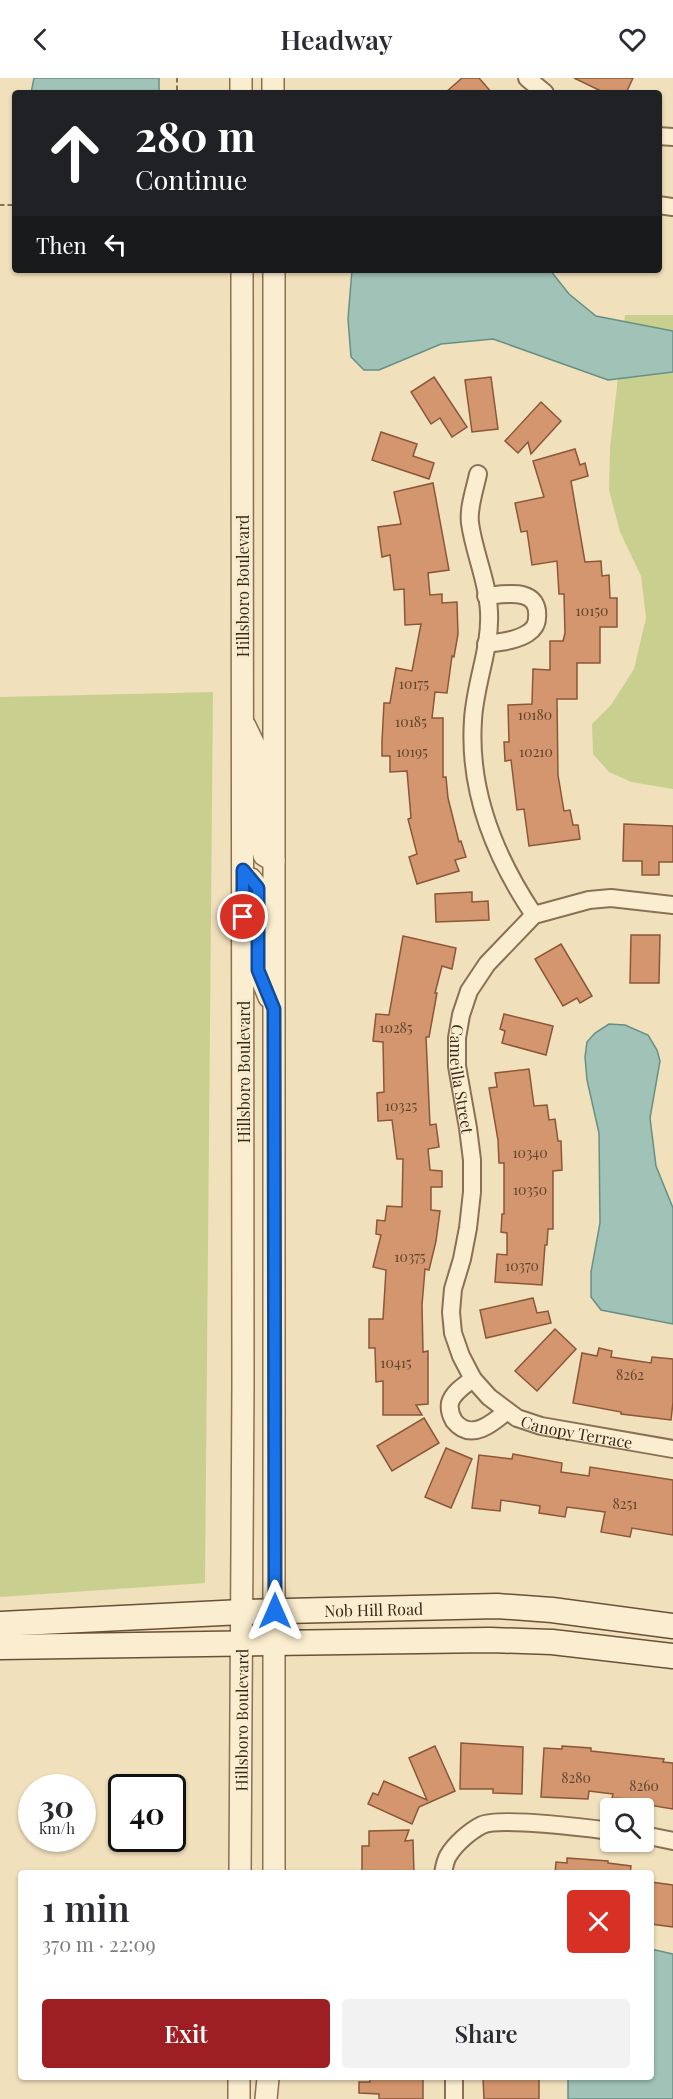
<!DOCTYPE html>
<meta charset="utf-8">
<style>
body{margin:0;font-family:"Playfair Display",serif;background:#f2f2f3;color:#2b2b33;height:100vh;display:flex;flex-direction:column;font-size:22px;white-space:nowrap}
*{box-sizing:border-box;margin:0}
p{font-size:20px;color:#7c7c81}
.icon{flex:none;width:33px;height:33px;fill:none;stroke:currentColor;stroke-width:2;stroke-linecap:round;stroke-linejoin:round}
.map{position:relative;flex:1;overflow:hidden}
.panel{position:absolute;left:18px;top:1792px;width:636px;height:210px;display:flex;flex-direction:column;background:#fff;border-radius:6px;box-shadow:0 2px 4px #0004}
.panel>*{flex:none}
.banner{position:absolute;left:12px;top:12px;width:650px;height:183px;border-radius:6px;box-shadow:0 2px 4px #0004;background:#202124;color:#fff;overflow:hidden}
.fabs{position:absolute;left:600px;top:1720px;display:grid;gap:12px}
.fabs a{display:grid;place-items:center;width:54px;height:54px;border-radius:6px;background:#fff;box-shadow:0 2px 4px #0004;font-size:30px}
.speed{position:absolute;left:18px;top:1696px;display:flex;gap:12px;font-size:30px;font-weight:700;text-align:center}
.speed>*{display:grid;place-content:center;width:78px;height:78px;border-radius:50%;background:#fff;box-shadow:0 2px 4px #0004;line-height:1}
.speed small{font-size:15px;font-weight:400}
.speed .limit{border:3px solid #111;border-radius:9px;background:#fff;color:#111}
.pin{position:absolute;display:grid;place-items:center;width:51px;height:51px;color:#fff;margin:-26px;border:3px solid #fff;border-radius:50%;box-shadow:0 2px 6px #0007}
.me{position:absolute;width:66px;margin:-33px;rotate:0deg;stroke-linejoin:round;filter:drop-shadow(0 0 4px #0008)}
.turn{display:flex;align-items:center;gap:21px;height:126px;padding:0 24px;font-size:27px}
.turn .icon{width:78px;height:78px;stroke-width:2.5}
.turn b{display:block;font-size:42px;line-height:51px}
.then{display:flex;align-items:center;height:57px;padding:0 24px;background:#0003;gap:12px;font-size:22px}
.round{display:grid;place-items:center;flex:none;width:63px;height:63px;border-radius:6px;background:#f2f2f3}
.overview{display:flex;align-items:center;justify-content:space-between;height:102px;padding:0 24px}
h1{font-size:36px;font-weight:600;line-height:45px}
.button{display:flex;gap:12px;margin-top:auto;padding:12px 24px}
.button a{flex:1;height:69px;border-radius:6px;background:#9d1f23;color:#fff;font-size:24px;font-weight:600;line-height:69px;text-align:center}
.button a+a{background:#f2f2f3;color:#2b2b33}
header{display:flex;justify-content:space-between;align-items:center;height:78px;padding:0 24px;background:#fff;font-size:27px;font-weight:600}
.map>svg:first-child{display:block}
</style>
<header><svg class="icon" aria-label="back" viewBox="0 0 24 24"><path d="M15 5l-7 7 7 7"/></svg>Headway<svg class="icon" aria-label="heart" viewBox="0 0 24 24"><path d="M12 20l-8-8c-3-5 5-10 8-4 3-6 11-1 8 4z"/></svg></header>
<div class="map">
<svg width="673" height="2021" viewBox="0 0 673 2021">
<rect width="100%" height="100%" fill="#f1e0bc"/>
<g fill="#c9d08f">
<polygon points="625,237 673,237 673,711 631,704 609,694 593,676 592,646 611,627 634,591 646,540 641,498 620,454 609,412 610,370"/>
<polygon points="213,614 205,1505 0,1519 0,619"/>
</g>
<g fill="#a0c2b7" stroke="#679085" stroke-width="1.5">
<polygon points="34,0 159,0 159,15 31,15"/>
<polygon points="352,192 550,192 569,216 596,238 673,253 673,294 608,302 493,261 441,266 379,292 364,292 351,279 348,241"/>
<polygon points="609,946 625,947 648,957 657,972 660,983 650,1040 656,1088 673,1130 673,1246 601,1232 591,1219 591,1194 600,1145 599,1055 587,1002 585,979 587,964 595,955"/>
<polygon points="651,1871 673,1876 673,2021 568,2021 568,2000 651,2000"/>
</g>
<g fill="#d3966e" stroke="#8b5738" stroke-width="1.5">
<polygon points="462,0 479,0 492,15 445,15"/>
<polygon points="574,0 633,0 626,15 605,15"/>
<polygon points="434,299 467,349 452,359 440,340 431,346 411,314"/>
<polygon points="491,299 498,351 472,354 465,302"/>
<polygon points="541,324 561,343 531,376 528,364 518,375 505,363"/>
<polygon points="381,354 417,366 413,378 434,385 429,401 372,382"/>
<polygon points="575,371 580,387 585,385 588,398 571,403 585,484 601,483 602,498 609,497 610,520 617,520 617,549 600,549 600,585 577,585 577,621 557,621 558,697 564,733 570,732 573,747 578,747 580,761 529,768 524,731 517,732 511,682 505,683 504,664 509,664 508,627 532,626 533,591 550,592 550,563 563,563 565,555 564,516 559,516 557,483 532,487 527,453 521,454 515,425 544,419 533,383"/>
<polygon points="433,405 449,492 428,495 430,517 442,516 442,525 457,524 458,556 454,579 452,578 447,615 435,614 432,640 443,640 443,699 446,699 448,720 459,764 461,763 466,779 455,782 459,793 417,806 409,779 417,776 408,741 411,740 407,693 390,694 390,678 382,678 382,663 384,625 390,625 396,590 412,593 421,546 405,547 404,511 394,512 390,477 382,479 378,449 401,446 394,414"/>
<polygon points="624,746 673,748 673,784 659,784 659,797 642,797 642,783 623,783"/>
<polygon points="472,814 472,824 488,823 489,842 436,844 435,816"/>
<polygon points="631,857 660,857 659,905 630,905"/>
<polygon points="403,858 456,870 452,891 442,888 435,915 437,915 429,959 426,959 430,1047 436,1046 439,1069 428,1071 430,1092 442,1093 442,1109 431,1109 431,1132 440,1133 436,1163 429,1192 425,1191 422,1227 423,1274 428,1273 428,1326 416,1327 422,1337 383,1337 383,1303 376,1304 375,1270 369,1270 369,1241 383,1241 386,1192 373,1189 381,1157 376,1156 377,1142 385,1143 387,1128 402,1129 403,1081 397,1081 392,1042 378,1043 377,1015 384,1014 383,964 373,963 376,936 389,937"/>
<polygon points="561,866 592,918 580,925 577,920 563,928 535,881"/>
<polygon points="504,936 553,948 546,977 502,965 505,953 500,951"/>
<polygon points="529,991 534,1028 547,1027 549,1042 555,1041 558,1063 561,1063 562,1092 553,1093 553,1151 548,1151 547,1167 545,1167 542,1207 495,1204 497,1176 507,1177 507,1155 501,1154 502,1136 504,1136 504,1085 499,1085 498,1062 489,1010 497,1009 495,995"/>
<polygon points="533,1220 537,1235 548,1233 551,1245 486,1260 480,1232"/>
<polygon points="555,1251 576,1271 537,1313 515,1293"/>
<polygon points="599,1270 612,1273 611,1279 651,1285 652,1279 673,1281 673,1324 671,1342 621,1336 621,1334 573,1325 582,1275 597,1278"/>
<polygon points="424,1340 439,1365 392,1393 377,1368"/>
<polygon points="446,1370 472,1381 451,1430 425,1419"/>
<polygon points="513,1376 562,1385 561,1394 589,1398 590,1389 673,1402 673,1457 632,1450 630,1459 601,1454 605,1434 567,1429 565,1439 539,1435 540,1428 501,1422 500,1433 472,1430 479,1377 512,1381"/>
<polygon points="461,1665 523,1669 522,1716 493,1715 493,1711 460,1711"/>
<polygon points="435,1668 455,1713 419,1729 412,1746 368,1726 373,1715 378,1717 384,1703 427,1722 409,1680"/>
<polygon points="562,1668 591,1670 591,1673 664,1681 663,1684 673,1685 673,1731 649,1727 648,1731 630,1730 631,1721 612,1720 613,1716 589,1713 588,1721 541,1719 544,1670 562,1671"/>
<polygon points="409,1752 405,1763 413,1762 414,1796 362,1796 362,1768 369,1768 369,1753"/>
<polygon points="567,1780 608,1783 608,1785 631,1788 630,1796 555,1796 556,1784 567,1785"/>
<polygon points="651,1804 673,1807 673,1849 651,1846"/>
<polygon points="370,2000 423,2000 423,2021 379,2021 379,2016 359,2015 359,2004 370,2004"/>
<polygon points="483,2000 539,2000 539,2021 484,2021"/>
</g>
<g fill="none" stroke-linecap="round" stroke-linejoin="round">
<defs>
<g id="minor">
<polyline points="527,0 545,15"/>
<polyline points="658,58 673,59"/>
<polyline points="658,127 673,129"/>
<path d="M478,396C475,411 468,430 470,445C474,475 488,504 489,534C491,570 475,605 473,642C468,714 495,779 534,837"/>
<path d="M486,518C506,516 540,509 537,540C537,546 533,552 528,555C516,563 500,564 486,566"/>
<path id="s1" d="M673,827L611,820L589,822L534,837L487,886L469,913L461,937L457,960V988L468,1050L472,1082V1114L468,1150L462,1181L453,1211L451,1234L453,1255L461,1278L473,1301L489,1319L517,1340L541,1348L673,1371"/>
<path d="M473,1301C465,1307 453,1314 450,1325C449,1331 451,1338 454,1343C471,1364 493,1345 507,1333"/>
<polyline points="644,1757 673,1763"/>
<path d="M443,1796C444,1790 445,1783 448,1778C455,1766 470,1753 482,1747C499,1739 587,1750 610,1753"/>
<polyline points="454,2021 454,2000"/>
</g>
<g id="tertiary">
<polyline points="241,0 241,15"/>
<polyline points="273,0 273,15"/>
<polyline points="274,192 274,1796"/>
<polyline points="245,648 257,673 258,755 264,777 274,783"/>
<polyline points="251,801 258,810 258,892 269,919"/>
<path id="s2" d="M240,1796L243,1306L242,192"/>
<polyline points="239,2021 239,2000"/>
<polyline points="266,2021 268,2000"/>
</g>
<g id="secondary">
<path id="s3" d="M0,1546L242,1534L497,1528L552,1532L673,1548"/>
<polyline points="0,1569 490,1562 552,1564 673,1578"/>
</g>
</defs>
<use href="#minor" stroke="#8a7054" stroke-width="20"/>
<use href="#tertiary" stroke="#8a7054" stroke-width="24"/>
<use href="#secondary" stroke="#6b5038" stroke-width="27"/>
<g stroke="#8a7054" stroke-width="2" stroke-dasharray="4.5 3" stroke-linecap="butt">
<polyline points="177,0 177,15"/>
<polyline points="0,127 15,127"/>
</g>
<use href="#minor" stroke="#fbedcf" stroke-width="16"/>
<use href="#tertiary" stroke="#fbedcf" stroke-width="21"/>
<use href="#secondary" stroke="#fbedcf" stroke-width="24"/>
</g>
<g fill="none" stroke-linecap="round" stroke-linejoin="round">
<defs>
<polyline id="route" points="243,839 243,792 258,810 258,892 274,931 275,1533"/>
</defs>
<use href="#route" stroke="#114b97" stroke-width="15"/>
<use href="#route" stroke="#1a73e8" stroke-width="10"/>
</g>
<g text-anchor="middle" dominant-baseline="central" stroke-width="6" stroke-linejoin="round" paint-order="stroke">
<g font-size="14" fill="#5f442f">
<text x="592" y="532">10150</text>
<text x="414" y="605">10175</text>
<text x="535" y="636">10180</text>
<text x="411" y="643">10185</text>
<text x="412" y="673">10195</text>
<text x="536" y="673">10210</text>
<text x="396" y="949">10285</text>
<text x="401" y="1027">10325</text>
<text x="530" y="1074">10340</text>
<text x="530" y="1111">10350</text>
<text x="410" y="1178">10375</text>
<text x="522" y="1187">10370</text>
<text x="396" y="1284">10415</text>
<text x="630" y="1296">8262</text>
<text x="625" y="1425">8251</text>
<text x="576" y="1699">8280</text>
<text x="644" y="1707">8260</text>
</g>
<g font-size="16" fill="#38281a" stroke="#f8eacc">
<text transform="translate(242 508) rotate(-90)">Hillsboro Boulevard</text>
<text transform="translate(243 994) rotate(-90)">Hillsboro Boulevard</text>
<text stroke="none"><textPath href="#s1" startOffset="332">Cameilla Street</textPath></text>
<text stroke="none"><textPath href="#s1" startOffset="760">Canopy Terrace</textPath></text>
<text stroke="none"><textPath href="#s3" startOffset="374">Nob Hill Road</textPath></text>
<text stroke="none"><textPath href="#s2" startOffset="154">Hillsboro Boulevard</textPath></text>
</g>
</g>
</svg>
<div class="fabs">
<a><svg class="icon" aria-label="search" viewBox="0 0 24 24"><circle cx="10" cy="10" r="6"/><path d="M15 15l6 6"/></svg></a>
</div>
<div class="speed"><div>30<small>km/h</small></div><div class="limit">40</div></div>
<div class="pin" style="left:243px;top:839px;background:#d93025"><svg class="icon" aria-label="arrive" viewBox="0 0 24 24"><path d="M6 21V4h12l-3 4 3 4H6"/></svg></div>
<svg class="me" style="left:275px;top:1533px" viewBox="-20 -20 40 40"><path d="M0-17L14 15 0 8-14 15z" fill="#1a73e8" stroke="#fff" stroke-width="4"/></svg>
<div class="banner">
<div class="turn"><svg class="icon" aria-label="ahead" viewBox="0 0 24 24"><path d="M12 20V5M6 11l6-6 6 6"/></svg><div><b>280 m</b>Continue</div></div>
<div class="then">Then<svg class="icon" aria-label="left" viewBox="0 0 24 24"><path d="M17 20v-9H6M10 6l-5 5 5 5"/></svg></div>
</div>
<section class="panel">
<div class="overview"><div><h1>1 min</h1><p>370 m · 22:09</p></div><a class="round" style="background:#d93025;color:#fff"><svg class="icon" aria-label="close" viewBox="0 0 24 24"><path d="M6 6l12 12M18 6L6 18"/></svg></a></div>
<div class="button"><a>Exit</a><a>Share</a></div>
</section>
</div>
